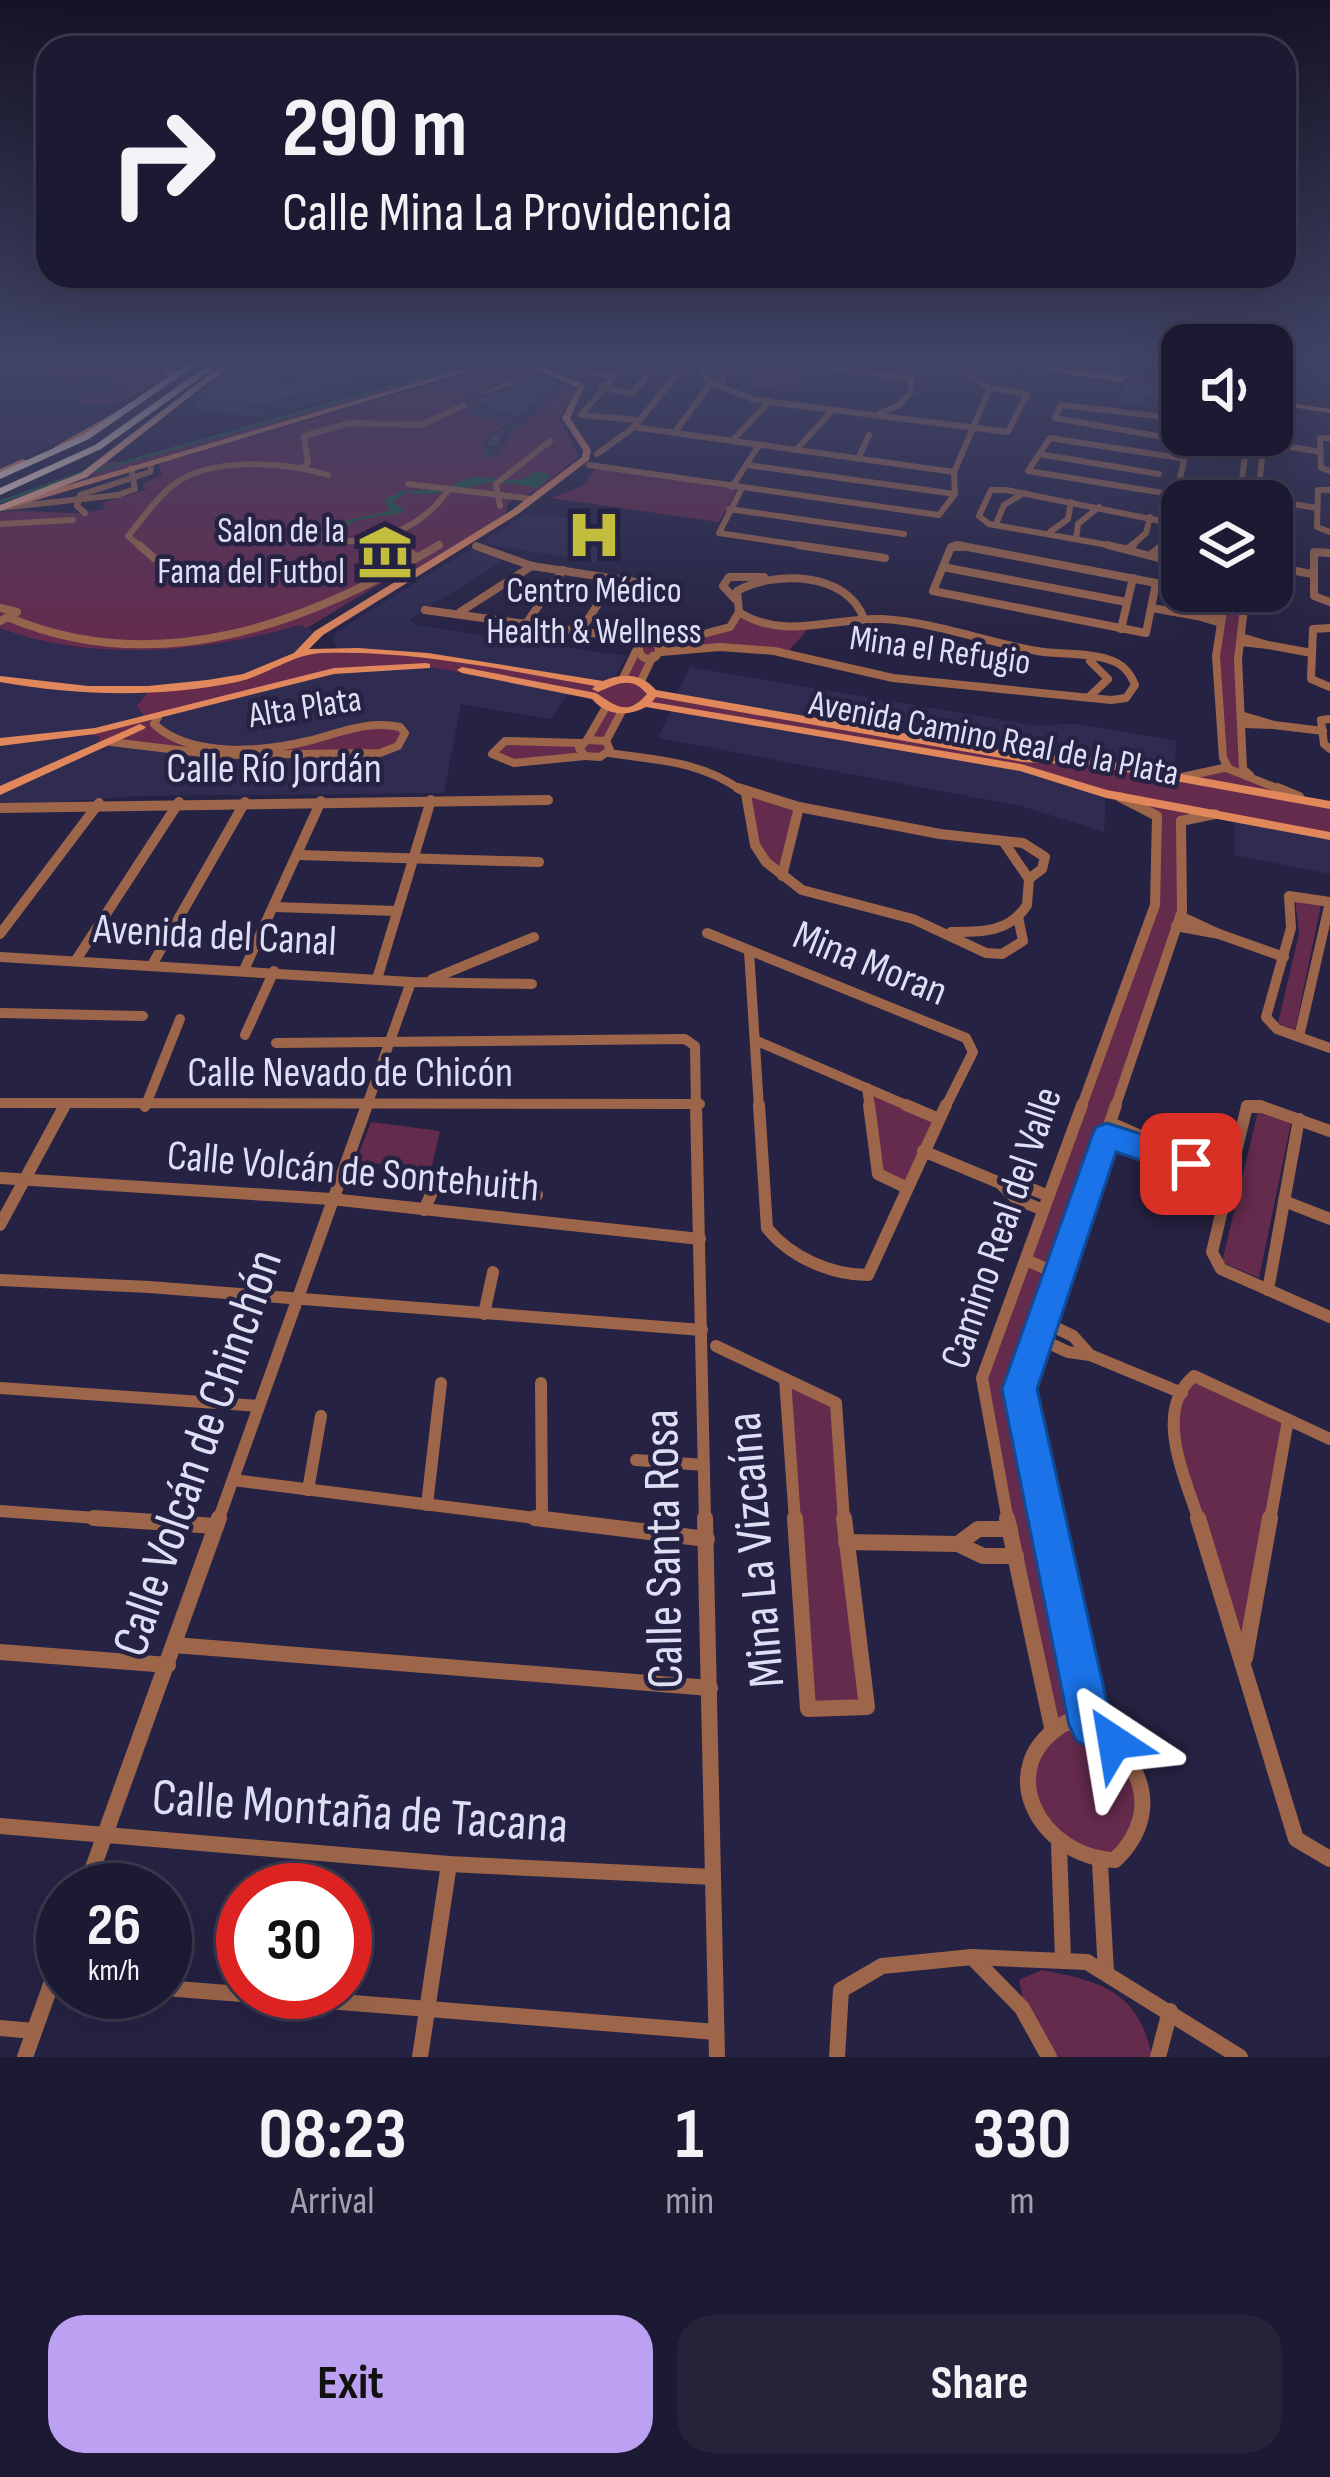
<!DOCTYPE html>
<meta charset="utf-8">
<style>
body{margin:0;font-family:"Sofia Sans Condensed",sans-serif;background:#25233a;color:#f1f3f6;height:100vh;display:flex;flex-direction:column;font-size:45px;white-space:nowrap}
*{box-sizing:border-box;margin:0}
p{font-size:39px;color:#a0a1ac}
.icon{flex:none;width:66px;height:66px;fill:none;stroke:currentColor;stroke-width:2;stroke-linecap:round;stroke-linejoin:round}
.map{position:relative;height:2057px;overflow:hidden}
.panel{display:flex;flex-direction:column;background:#1c1a32;flex:1}
.panel>*{flex:none}
.guide{position:absolute;left:36px;top:36px;width:1260px;height:252px;border-radius:36px;box-shadow:0 12px 48px #0002,0 0 0 3px #3a384d;background:#1c1a32;color:#f1f3f6;overflow:hidden}
.tools{position:absolute;left:1161px;top:324px;display:grid;gap:24px}
.tools a{display:grid;place-items:center;width:132px;height:132px;border-radius:24px;background:#1c1a32;box-shadow:0 12px 48px #0002,0 0 0 3px #3a384d;font-size:60px}
.speed{position:absolute;left:36px;top:1863px;display:flex;gap:24px;font-size:60px;font-weight:700;text-align:center}
.speed>*{display:grid;place-content:center;width:156px;height:156px;border-radius:50%;background:#1c1a32;box-shadow:0 12px 48px #0002,0 0 0 3px #3a384d;line-height:1}
.speed small{font-size:30px;font-weight:400}
.speed .limit{border:18px solid #d22;background:#fff;color:#111}
.pin{position:absolute;display:grid;place-items:center;width:102px;height:102px;color:#fff;margin:-51px;border-radius:24px;box-shadow:0 6px 18px #0006}
.me{position:absolute;width:132px;margin:-66px;rotate:327deg;stroke-linejoin:round;filter:drop-shadow(0 0 9px #0008)}
.turn{display:flex;align-items:center;gap:42px;height:252px;padding:0 48px;font-size:54px}
.turn .icon{width:156px;height:156px;stroke-width:2.5}
.turn b{display:block;font-size:84px;line-height:102px}
.eta{display:flex;justify-content:space-evenly;align-items:center;height:204px;text-align:center}
.eta b{font-size:72px;font-weight:700;line-height:84px}
.cta{display:flex;gap:24px;margin-top:auto;padding:24px 48px}
.cta a{flex:1;height:138px;border-radius:36px;background:#bca0f2;color:#111;font-size:48px;font-weight:700;line-height:138px;text-align:center}
.cta a+a{background:#25233a;color:#f1f3f6}
.map>svg:first-child{display:block}
</style>
<div class="map">
<svg width="1330" height="2057" viewBox="0 0 1330 2057">
<rect width="100%" height="100%" fill="#262243"/>
<g fill="#2f2b51">
<polygon points="50,360 110,360 163,373 76,434 0,468 0,374 13,377"/>
<polygon points="528,513 624,526 601,563 481,543"/>
<polygon points="471,549 502,561 410,619 414,625 627,656 613,680 603,684 340,653 333,639 336,632"/>
<polygon points="300,625 319,633 288,662 256,674 139,701 138,710 334,671 411,664 570,691 551,719 461,704 444,793 140,796 0,806 0,628 48,641 144,648 195,646"/>
<polygon points="690,667 1031,725 1079,724 1176,741 1175,776 1023,758 675,697"/>
<polygon points="672,708 1021,768 1106,794 1104,832 1021,806 658,738"/>
<polygon points="1234,817 1330,836 1330,874 1235,855"/>
</g>
<g fill="#652b4d">
<path d="M55,360H110L163,373C144,395 110,410 77,403L89,397L110,399L131,384L91,373L80,380L55,375Z"/>
<polygon points="479,360 492,360 60,487 84,478 104,462 127,461"/>
<polygon points="742,360 791,360 804,385 753,387"/>
<path d="M507,362L577,390L559,419L579,456L538,490L509,502L505,514L409,574L388,579L307,628L299,625C209,652 91,663 0,628V512C36,508 71,518 105,509L102,503L146,490L142,484L162,475L158,464Z"/>
<polygon points="596,468 738,488 719,522 552,498 582,486"/>
<path d="M1226,591H1246L1238,659L1247,770L1266,784L1330,805V836L1215,814L1181,821L1183,899L1020,1389L1089,1724L1138,1777L1129,1851L1080,1859L1029,1792L1053,1726L982,1378L1155,905L1157,816L1120,797L1021,768L647,704L622,711L606,740L608,753L514,763L494,757L499,743H581L606,707L596,696L411,664L334,671L159,717L156,730C194,743 228,751 267,746C312,741 364,713 405,733L390,750L219,755L111,742L96,749L100,737L84,733L144,716L137,706L151,688L256,674L319,650L413,654L603,684L623,678L639,644L661,645L730,627L739,612L747,619L809,628L787,653L742,647L661,652L653,656L642,681L653,693L1023,758L1183,777L1224,770L1216,656Z"/>
<polygon points="746,794 799,807 782,876 755,845"/>
<polygon points="1295,899 1321,905 1295,1030 1278,1023 1299,933"/>
<polygon points="867,1088 939,1119 905,1187 878,1174"/>
<polygon points="1258,1111 1291,1123 1259,1278 1222,1262"/>
<polygon points="371,1122 440,1131 431,1170 356,1161"/>
<polygon points="1194,1376 1288,1420 1245,1661 1171,1428"/>
<polygon points="785,1379 836,1403 867,1707 808,1709"/>
<path d="M1042,1970C1100,1981 1139,1991 1152,2057H1051L1025,2009L1019,1980Z"/>
</g>
<polygon fill="#1f5d47" points="537,471 551,475 538,488 496,481 435,494 406,493 392,502 406,512 357,520 344,527 349,536 334,535 348,520 390,511 385,500 401,491 444,489 471,477 522,480"/>
<g fill="none" stroke-linecap="round" stroke-linejoin="round">
<g stroke="#1f5d47" stroke-width="3">
<polyline points="94,471 485,360"/>
<polyline points="0,502 84,472"/>
</g>
<g stroke="#9d664b" stroke-width="6">
<polyline points="628,360 581,415 638,420"/>
<polyline points="704,360 701,371 712,383 755,400 1008,432 1027,394 990,388"/>
<polyline points="722,360 723,380"/>
<polyline points="593,361 655,367"/>
<polyline points="821,366 912,379"/>
<polyline points="585,372 613,376"/>
<polyline points="1070,372 1182,386"/>
<polyline points="602,387 632,394 660,360"/>
<polyline points="880,413 898,406 911,392 909,360"/>
<polyline points="1182,419 1061,405 1055,418 1180,440 1189,435"/>
<polyline points="633,427 954,472"/>
<polyline points="674,433 711,383"/>
<polygon points="1050,438 1180,458 1184,461 1176,495 1028,471"/>
<polyline points="1247,438 1226,436 1247,441"/>
<polyline points="1330,438 1320,438 1321,468 1330,471"/>
<polyline points="732,441 770,401"/>
<polyline points="1264,444 1285,446 1265,441"/>
<polyline points="1285,446 1321,452"/>
<polyline points="796,450 831,412"/>
<polyline points="597,454 633,428 689,360"/>
<polyline points="1039,454 1159,474"/>
<polyline points="858,459 869,435"/>
<polyline points="589,465 939,515 955,494 954,472 990,388 942,360"/>
<polyline points="747,465 955,494"/>
<polyline points="303,467 308,463 304,436 350,423 421,425 542,369"/>
<polyline points="1180,480 1218,486"/>
<polyline points="408,484 532,499"/>
<polyline points="732,487 759,445"/>
<polyline points="742,488 719,533 818,548"/>
<polyline points="1330,490 1318,490 1317,527 1330,532"/>
<polyline points="1240,492 1218,486 1241,488"/>
<polyline points="1239,501 1248,435"/>
<polyline points="1257,501 1265,435"/>
<polyline points="1280,502 1317,508"/>
<polyline points="500,506 496,484 550,441"/>
<polyline points="0,508 118,495 135,489 131,468"/>
<polyline points="729,509 904,534"/>
<polyline points="85,513 77,506 80,495 150,472 151,466"/>
<polyline points="0,524 73,520"/>
<polyline points="996,524 1004,505 1024,493"/>
<path d="M319,530L323,538C371,549 421,530 449,489"/>
<polyline points="1050,532 1068,519 1071,502"/>
<polyline points="1076,539 1078,524 1099,507"/>
<polyline points="371,541 406,548"/>
<polyline points="476,546 482,548"/>
<path d="M142,548L128,536C142,520 155,499 172,486C207,456 287,462 328,475"/>
<polyline points="434,548 439,545"/>
<polyline points="951,548 973,548"/>
<polyline points="1125,548 989,524 979,516 991,490 1006,490 1161,521 1177,517"/>
<polyline points="1129,548 1146,533 1150,517"/>
<polyline points="1159,548 1171,538 1161,521"/>
</g>
<g stroke="#9d664b" stroke-width="8">
<polyline points="139,545 154,558"/>
<polyline points="396,545 417,557"/>
<polyline points="798,545 885,558"/>
<polygon points="957,545 1156,583 1146,633 933,591 951,547"/>
<polyline points="1108,545 1162,559"/>
<polyline points="476,546 532,566 636,582"/>
<polyline points="1128,549 1133,545"/>
<polyline points="1153,553 1163,545"/>
<polyline points="1330,553 1314,552 1314,596 1330,602"/>
<polyline points="943,567 1126,602"/>
<polyline points="1274,567 1312,574"/>
<polyline points="1246,591 1238,659 1243,769 1250,775"/>
<polyline points="735,599 723,586 729,577 764,577"/>
<polyline points="0,608 17,612 0,621"/>
<polyline points="1152,608 1197,616"/>
<polyline points="425,610 635,639"/>
<polyline points="460,612 532,566"/>
<path d="M10,618C159,680 309,623 439,545"/>
<polyline points="528,621 563,570"/>
<polyline points="1221,623 1197,616 1222,618"/>
<polyline points="1330,628 1313,629 1311,679 1330,687"/>
<polyline points="1121,629 1133,578"/>
<polyline points="581,630 615,578"/>
<polyline points="1241,637 1268,645 1241,642"/>
<circle cx="649" cy="649" r="10"/>
<path d="M661,645L730,627L739,612L737,591C775,570 848,572 864,619"/>
<polyline points="1268,645 1312,653"/>
<path d="M661,652L720,647L774,651L893,678L1111,700L1126,698L1135,685C1130,672 1123,664 1110,660C1087,652 1061,655 1037,651C985,642 935,622 883,619C833,617 784,641 739,612"/>
<polyline points="623,678 636,651"/>
<polyline points="641,681 653,656"/>
<polyline points="1089,697 1108,679 1090,661"/>
<polyline points="1244,716 1274,725 1244,724"/>
<polyline points="1330,719 1321,720 1324,744 1330,749"/>
<polyline points="1274,725 1323,731"/>
<polygon points="587,740 606,741 610,750 600,757 585,756 579,748"/>
<polyline points="587,740 606,707"/>
<polyline points="606,741 622,711"/>
<path d="M111,742L219,755L380,753L398,746L405,733L400,727C367,720 340,733 308,741C262,752 190,758 154,724L158,717"/>
<polyline points="581,743 505,741 492,754 514,763 585,756"/>
<path d="M608,753C657,760 701,761 742,791"/>
<polyline points="1224,767 1284,791"/>
<polyline points="1182,777 1228,767 1223,758 1216,656 1226,591"/>
</g>
<g stroke="#9d664b" stroke-width="10">
<polyline points="738,788 799,807 940,834 1023,843 1045,857 1042,869 1030,878"/>
<polyline points="1277,788 1299,797"/>
<polyline points="746,794 755,845 766,862 802,890 913,919 986,953 1002,954 1023,941 1018,917"/>
<polyline points="0,808 548,800"/>
<polyline points="298,855 539,862"/>
<polyline points="782,876 799,807"/>
<polygon points="1289,896 1330,902 1299,1037 1277,1029 1266,1017 1291,928"/>
<polyline points="274,907 397,911"/>
<polyline points="1176,926 1219,934 1180,916"/>
<path d="M951,932C981,932 1009,933 1027,905L1029,879L1003,841"/>
<polyline points="707,933 966,1038 973,1052 945,1108"/>
<polyline points="0,934 99,803"/>
<polyline points="1219,934 1284,957"/>
<polyline points="749,951 759,1108"/>
<polyline points="0,957 411,982 532,984"/>
<polyline points="76,960 179,802"/>
<polyline points="152,965 245,802"/>
<polyline points="244,970 321,801"/>
<polyline points="377,979 431,800"/>
<polyline points="432,979 534,937"/>
<polyline points="0,1013 143,1016"/>
<polyline points="245,1035 274,971"/>
<polyline points="1299,1037 1330,1048"/>
<polyline points="757,1041 913,1108"/>
<polyline points="276,1043 685,1039 695,1046 696,1108"/>
<polyline points="867,1088 870,1108"/>
<polyline points="0,1103 700,1104"/>
<polyline points="145,1107 180,1019"/>
<polyline points="366,1108 411,982"/>
<polyline points="1081,1108 1155,905 1157,816 1120,797"/>
<polyline points="1115,1108 1182,911 1181,821 1215,814"/>
<polyline points="1247,1108 1265,1108"/>
</g>
<g stroke="#9d664b" stroke-width="12">
<polyline points="696,1105 705,1521"/>
<path d="M759,1105L767,1228C790,1257 831,1275 868,1275L946,1105"/>
<polyline points="869,1105 878,1174 905,1187"/>
<polyline points="906,1105 939,1119"/>
<polyline points="1330,1131 1260,1106 1247,1106 1212,1252 1221,1269 1330,1317"/>
<polyline points="1107,1136 1152,1149 1136,1134 1111,1123"/>
<polyline points="1152,1149 1230,1179"/>
<polyline points="923,1151 1000,1183"/>
<polyline points="0,1178 331,1199 700,1239"/>
<polyline points="1284,1201 1330,1219"/>
<polyline points="1041,1209 1016,1199 1000,1183 1022,1185 1046,1195"/>
<polyline points="424,1210 434,1188 449,1179 537,1195"/>
<polyline points="0,1225 65,1105"/>
<polyline points="1026,1260 1058,1274"/>
<polyline points="0,1280 149,1287 702,1330"/>
<polyline points="1268,1290 1299,1119"/>
<polyline points="484,1314 493,1272"/>
<polyline points="1038,1338 1068,1352 1090,1355 1073,1336 1044,1322"/>
<polyline points="716,1346 836,1403 844,1521"/>
<polyline points="1090,1355 1182,1393"/>
<polyline points="785,1379 795,1521"/>
<polyline points="541,1383 542,1519"/>
<polyline points="0,1388 259,1406"/>
<polyline points="636,1460 704,1465"/>
<polyline points="233,1480 559,1521"/>
<polyline points="308,1490 321,1416"/>
<polyline points="427,1505 441,1383"/>
<polyline points="0,1511 137,1521"/>
<polyline points="218,1521 367,1105"/>
<polyline points="1008,1521 982,1378 1082,1105"/>
<polyline points="1047,1521 1020,1389 1116,1105"/>
<path d="M1199,1521C1186,1479 1152,1411 1194,1376L1330,1439"/>
<polyline points="1270,1521 1288,1420"/>
</g>
<g stroke="#9d664b" stroke-width="16">
<polyline points="94,1518 216,1526"/>
<polyline points="535,1518 707,1539"/>
<polyline points="705,1518 717,2057"/>
<polyline points="795,1518 808,1709 867,1707 844,1518"/>
<polyline points="1007,1518 1052,1727"/>
<polyline points="1047,1518 1090,1725"/>
<polyline points="1198,1518 1296,1839 1330,1859"/>
<polyline points="1010,1529 978,1529 958,1544 983,1556 1016,1556"/>
<polyline points="846,1542 958,1544"/>
<polyline points="174,1645 710,1688"/>
<polyline points="0,1652 168,1665"/>
<polyline points="1245,1658 1270,1518"/>
<path d="M1067,1722C1134,1738 1171,1807 1115,1860C1038,1857 990,1765 1067,1722Z"/>
<polyline points="0,1826 449,1864 713,1877"/>
<polyline points="1059,1845 1063,1959"/>
<polyline points="1100,1863 1106,1973"/>
<polyline points="85,1890 219,1518"/>
<polyline points="972,1957 1022,2008 1049,2057"/>
<polyline points="165,1988 716,2032"/>
<polyline points="0,2028 34,2031"/>
<polyline points="25,2057 63,1951"/>
<polyline points="420,2057 449,1864"/>
<polyline points="837,2057 841,1990 882,1966 972,1957 1087,1962 1240,2057"/>
<polyline points="1158,2057 1170,2011"/>
</g>
<g fill="#e0875c" fill-rule="evenodd">
<polygon points="123,360 137,360 168,366 176,378 169,380 163,370"/>
<polygon points="175,360 200,360 196,362"/>
<polygon points="493,360 505,360 0,511 0,505"/>
<path d="M518,360H528L585,385L570,418L591,450L589,460L518,514L323,635L309,649L358,648L428,653L603,681C623,673 641,673 656,690L1023,754L1087,757L1330,801V809L1087,765L1023,762L656,697L652,702L1021,764L1107,790L1330,832V840L1106,798L1020,771L646,707C627,717 607,716 592,699L462,673L457,670L462,667L596,693C616,706 627,717 647,694C631,675 617,684 598,692L592,689L595,686C506,670 414,650 323,653C292,654 266,676 237,682C159,698 78,696 0,682V676L88,686H148L207,680L243,674L294,653L315,631L512,510L582,457L583,450L562,418L578,388Z"/>
<polygon points="984,360 1002,360 1182,387 1182,391"/>
<polygon points="1272,400 1330,409 1330,413 1272,404"/>
<polygon points="126,406 133,408 61,449 54,447"/>
<polygon points="22,459 29,461 0,475 0,469"/>
<polygon points="426,663 430,664 430,668 334,674 95,734 0,746 0,738 95,728 334,668"/>
<polygon points="140,724 146,727 144,729 0,795 0,786"/>
</g>
<polygon fill="#f6b190" fill-rule="evenodd" points="228,360 237,360 87,477 0,511 0,505 81,473"/>
<g fill="#f8dcce" fill-rule="evenodd">
<polygon points="193,360 203,360 89,439 0,479 0,472 83,435"/>
<polygon points="215,360 225,360 101,449 0,495 0,488 95,445"/>
</g>
</g>
<g fill="#3a3957">
<polygon points="232,360 266,360 253,370 234,368"/>
<polygon points="314,362 389,369 391,381 263,417 197,410 193,398 294,381 317,373"/>
<polygon points="515,382 560,393 517,429 511,427 512,433 497,457 484,457 483,448 508,426 468,412 466,401 515,385"/>
<polygon points="1178,386 1168,409 1117,403 1120,395"/>
</g>
<g fill="#302e47">
<polygon points="250,360 266,360 253,370"/>
<polygon points="341,360 357,360 339,375 337,364"/>
<polygon points="389,369 391,381 263,417 260,406"/>
<polygon points="559,383 560,393 517,429 516,418"/>
<polygon points="511,424 512,433 497,457 496,448"/>
</g>
<g fill="#444265" stroke="#302e47" stroke-width="3">
<polygon points="316,360 341,360 337,364 389,369 260,406 193,398 226,374 294,381 323,371 314,362"/>
<polygon points="532,374 559,383 516,418 466,401 521,384 515,382"/>
<polygon points="1127,379 1178,386 1171,401 1120,395"/>
<polygon points="511,424 496,448 483,448 490,435"/>
</g>
<linearGradient id="sky" x2="0" y2="1"><stop stop-color="#151325"/><stop offset="0.56" stop-color="#414466"/><stop offset="1" stop-color="#414466" stop-opacity="0"/></linearGradient>
<rect width="1330" height="648" fill="url(#sky)"/>
<polygon fill="#1a73e8" stroke="#114b97" stroke-width="3" points="1107,1123 1202,1154 1206,1164 1202,1173 1191,1177 1116,1152 1037,1389 1109,1712 1130,1727 1136,1742 1130,1757 1114,1763 1076,1740 1069,1725 1002,1389 1092,1136 1096,1127"/>
<defs>
<symbol id="hospital-bare" viewBox="-9 -9 18 18"><path d="M-5-5h3v3.5h4V-5h3V5h-3V1.5h-4V5h-3Z" fill="#c3bd3e" stroke="#262243" stroke-width="2.5" paint-order="stroke"/></symbol>
<symbol id="museum-bare" viewBox="-9 -9 18 18"><path d="M0-6L6-3V-2H-6V-3ZM-5-1h2V3h-2ZM-1-1h2V3h-2ZM3-1h2V3H3ZM-6 4H6V6H-6Z" fill="#c3bd3e" stroke="#262243" stroke-width="2.5" paint-order="stroke"/></symbol>
</defs>
<g fill-rule="evenodd">
<use href="#hospital-bare" x="556" y="497" width="76" height="76"/>
<use href="#museum-bare" x="347" y="514" width="76" height="76"/>
</g>
<g text-anchor="middle" dominant-baseline="central" stroke-width="9" stroke-linejoin="round" paint-order="stroke">
<g font-size="36" fill="#dedef4" stroke="#262243" text-anchor="end">
<text x="345" y="531">Salon de la<tspan x="345" dy="41">Fama del Futbol</tspan></text>
<text x="594" y="591" text-anchor="middle">Centro Médico<tspan x="594" dy="41">Health &amp; Wellness</tspan></text>
</g>
<g font-size="36" fill="#dedef4" stroke="#262243">
<text transform="translate(940 651) rotate(8)">Mina el Refugio</text>
<text transform="translate(305 708) rotate(-9)">Alta Plata</text>
<text transform="translate(994 739) rotate(11)">Avenida Camino Real de la Plata</text>
</g>
<g font-size="42" fill="#dedef4" stroke="#262243">
<text x="274" y="769">Calle Río Jordán</text>
<text transform="translate(215 936) rotate(3)">Avenida del Canal</text>
<text transform="translate(870 964) rotate(22)">Mina Moran</text>
<text x="350" y="1073">Calle Nevado de Chicón</text>
<text transform="translate(353 1172) rotate(5)">Calle Volcán de Sontehuith</text>
<text transform="translate(1002 1228) rotate(-71)">Camino Real del Valle</text>
</g>
<g font-size="51" fill="#dedef4" stroke="#262243">
<text transform="translate(198 1453) rotate(-71)">Calle Volcán de Chinchón</text>
<text transform="translate(664 1549) rotate(-91)">Calle Santa Rosa</text>
<text transform="translate(756 1550) rotate(-95)">Mina La Vizcaína</text>
<text transform="translate(360 1812) rotate(4)">Calle Montaña de Tacana</text>
</g>
</g>
</svg>
<div class="tools">
<a><svg class="icon" aria-label="sound" viewBox="0 0 24 24"><path d="M4 9h4l5-4v14l-5-4H4zM17 9q2 3 0 6"/></svg></a>
<a><svg class="icon" aria-label="layers" viewBox="0 0 24 24"><path d="M12 4l9 5-9 5-9-5zM3 14l9 5 9-5"/></svg></a>
</div>
<div class="speed"><div>26<small>km/h</small></div><div class="limit">30</div></div>
<div class="pin" style="left:1191px;top:1164px;background:#d93025"><svg class="icon" aria-label="arrive" viewBox="0 0 24 24"><path d="M6 21V4h12l-3 4 3 4H6"/></svg></div>
<svg class="me" style="left:1114px;top:1742px" viewBox="-20 -20 40 40"><path d="M0-17L14 15 0 8-14 15z" fill="#1a73e8" stroke="#fff" stroke-width="4"/></svg>
<div class="guide">
<div class="turn"><svg class="icon" aria-label="right" viewBox="0 0 24 24"><path d="M7 20v-9h11M14 6l5 5-5 5"/></svg><div><b>290 m</b>Calle Mina La Providencia</div></div>
</div>
</div>
<section class="panel">
<div class="eta">
<div><b>08:23</b><p>Arrival</p></div>
<div><b>1</b><p>min</p></div>
<div><b>330</b><p>m</p></div>
</div>
<div class="cta"><a>Exit</a><a>Share</a></div>
</section>
